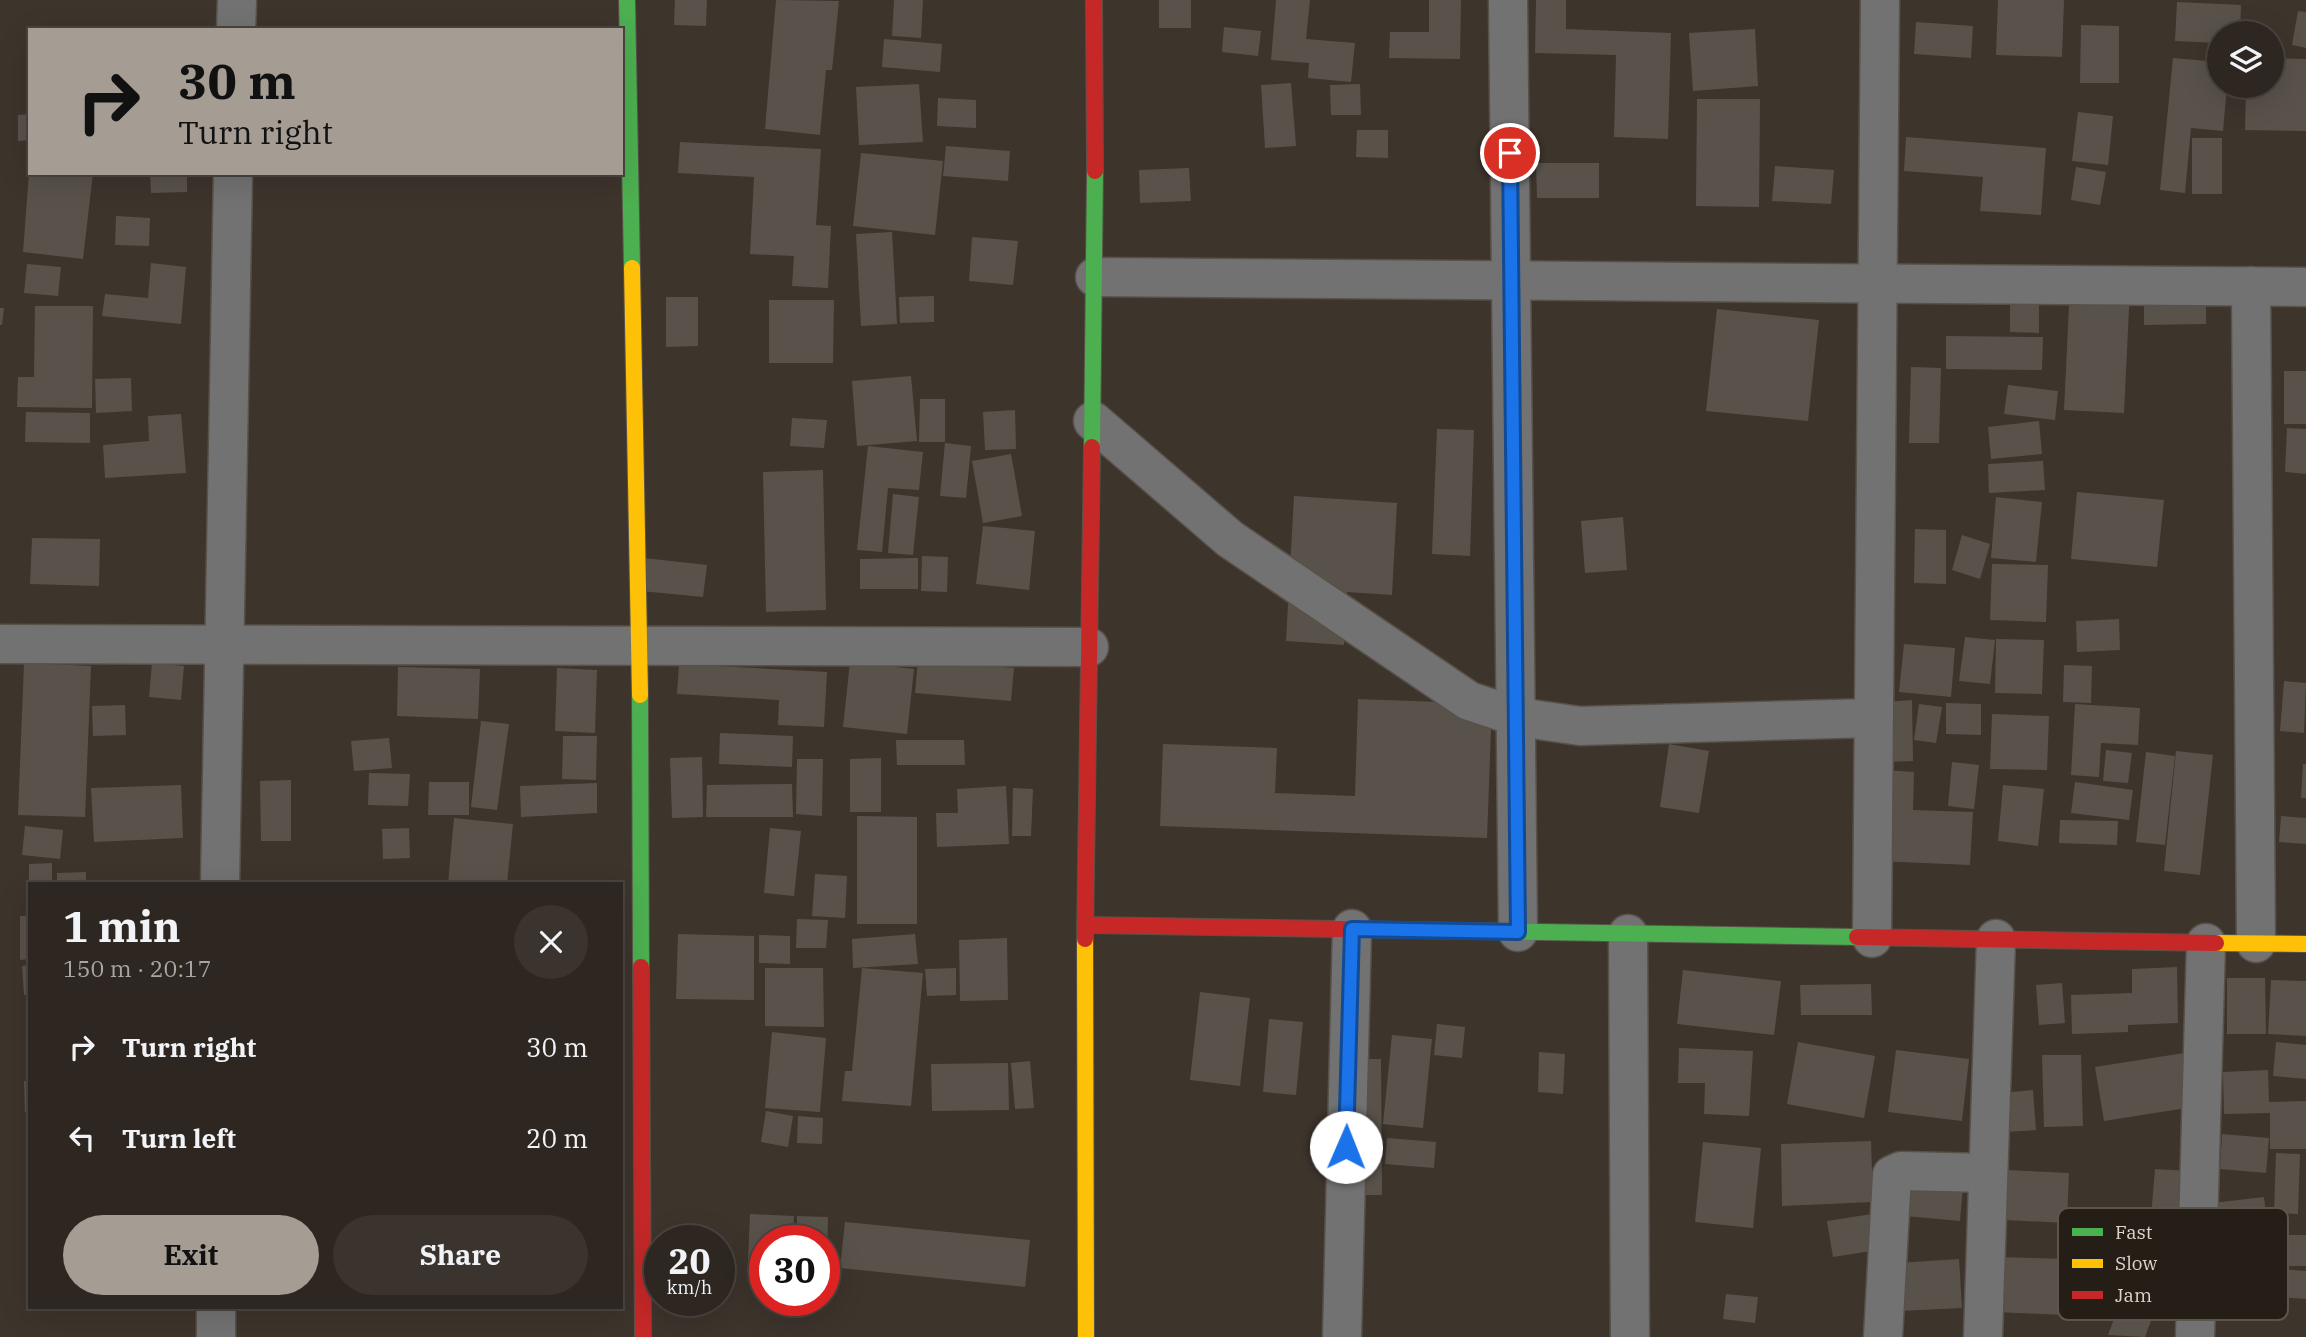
<!DOCTYPE html>
<meta charset="utf-8">
<style>
body{margin:0;font-family:"IBM Plex Serif",serif;background:#3a332e;color:#f1f3f6;height:100vh;display:flex;flex-direction:column;font-size:26px;white-space:nowrap}
*{box-sizing:border-box;margin:0}
p{font-size:23px;color:#a7a5a5}
.icon{flex:none;width:38px;height:38px;fill:none;stroke:currentColor;stroke-width:2;stroke-linecap:round;stroke-linejoin:round}
.map{position:relative;flex:1;overflow:hidden}
.side{position:absolute;left:28px;top:882px;width:595px;height:427px;display:flex;flex-direction:column;background:#2e2721;border-radius:0px;box-shadow:0 7px 28px #0002,0 0 0 2px #49443f}
.side>*{flex:none}
.hud{position:absolute;left:28px;top:28px;width:595px;height:147px;border-radius:0px;box-shadow:0 7px 28px #0002,0 0 0 2px #49443f;background:#a59c93;color:#111;overflow:hidden}
.fabs{position:absolute;left:2207px;top:21px;display:grid;gap:14px}
.fabs a{display:grid;place-items:center;width:77px;height:77px;border-radius:50%;background:#2e2721;box-shadow:0 7px 28px #0002,0 0 0 2px #49443f;font-size:35px}
.speed{position:absolute;left:644px;top:1225px;display:flex;gap:14px;font-size:35px;font-weight:700;text-align:center}
.speed>*{display:grid;place-content:center;width:91px;height:91px;border-radius:50%;background:#2e2721;box-shadow:0 7px 28px #0002,0 0 0 2px #49443f;line-height:1}
.speed small{font-size:18px;font-weight:400}
.speed .limit{border:10px solid #d22;background:#fff;color:#111}
.pin{position:absolute;display:grid;place-items:center;width:60px;height:60px;color:#fff;margin:-30px;border:4px solid #fff;border-radius:50%;box-shadow:0 2px 7px #0007}
.me{position:absolute;width:77px;margin:-38px;rotate:1deg;stroke-linejoin:round;filter:drop-shadow(0 0 5px #0008)}
.turn{display:flex;align-items:center;gap:24px;height:147px;padding:0 35px;font-size:32px}
.turn .icon{width:91px;height:91px;stroke-width:2.5}
.turn b{display:block;font-size:49px;line-height:60px}
.round{display:grid;place-items:center;flex:none;width:74px;height:74px;border-radius:37px;background:#3a332e}
.head{display:flex;align-items:center;justify-content:space-between;height:119px;padding:0 35px}
h1{font-size:42px;font-weight:800;line-height:52px}
.action{display:flex;gap:14px;margin-top:auto;padding:14px 35px}
.action a{flex:1;height:80px;border-radius:42px;background:#a59c93;color:#111;font-size:28px;font-weight:800;line-height:80px;text-align:center}
.action a+a{background:#3a332e;color:#f1f3f6}
ul{padding:0;list-style:none}
li{display:flex;align-items:center;gap:21px;height:91px;padding:0 35px}
li div{flex:1}
li b{display:block;font-size:26px}
li em{font-style:normal}
.map>svg:first-child{display:block}
</style>
<div class="map">
<svg width="2306" height="1337" viewBox="0 0 2306 1337">
<rect width="100%" height="100%" fill="#3d342c"/>
<g fill="#59524b">
<polygon points="675,0 707,0 706,26 674,25"/>
<polygon points="776,0 839,1 832,70 826,70 820,135 765,129"/>
<polygon points="894,0 923,0 921,38 892,36"/>
<rect x="1159" y="0" width="32" height="28"/>
<polygon points="1276,0 1310,0 1306,39 1355,43 1351,82 1308,78 1309,63 1271,60"/>
<polygon points="1429,0 1461,0 1460,59 1389,58 1390,32 1429,32"/>
<polygon points="1536,0 1566,0 1566,29 1671,33 1668,139 1614,137 1616,55 1535,53"/>
<polygon points="1998,0 2064,0 2062,57 1996,55"/>
<polygon points="2177,2 2241,5 2240,33 2219,33 2219,43 2175,41"/>
<polygon points="2298,11 2306,12 2306,48 2292,45"/>
<polygon points="1916,22 1973,26 1971,58 1914,54"/>
<polygon points="2081,25 2119,26 2119,83 2080,83"/>
<polygon points="1224,27 1261,31 1258,56 1222,52"/>
<polygon points="1755,29 1758,86 1693,91 1689,33"/>
<polygon points="884,39 942,44 940,72 882,67"/>
<polygon points="2173,58 2219,62 2219,86 2227,86 2223,131 2191,128 2185,193 2160,190"/>
<polygon points="2272,58 2306,59 2306,131 2245,130 2246,86 2272,86"/>
<polygon points="1291,83 1296,146 1265,148 1261,85"/>
<polygon points="919,84 923,142 859,145 856,87"/>
<polygon points="1360,84 1361,115 1331,115 1330,85"/>
<polygon points="938,98 976,100 976,128 937,126"/>
<polygon points="1697,99 1760,99 1759,207 1696,206"/>
<polygon points="2078,112 2113,116 2108,165 2072,161"/>
<polygon points="30,114 30,140 18,141 18,115"/>
<polygon points="1357,130 1388,130 1388,158 1356,157"/>
<polygon points="1906,137 2046,148 2041,215 1980,211 1983,177 1904,171"/>
<rect x="2192" y="138" width="30" height="56"/>
<polygon points="680,142 821,149 816,225 831,226 828,288 792,286 794,256 750,254 754,177 678,173"/>
<polygon points="946,146 1010,151 1008,181 943,176"/>
<polygon points="861,153 943,161 935,235 853,226"/>
<polygon points="1536,163 1599,163 1599,198 1537,198"/>
<polygon points="1775,166 1834,170 1831,204 1772,201"/>
<polygon points="2076,167 2106,172 2100,205 2071,200"/>
<polygon points="1189,168 1191,201 1140,203 1139,170"/>
<polygon points="29,173 93,173 83,259 23,252"/>
<polygon points="150,173 187,173 187,192 151,193"/>
<polygon points="116,216 150,218 149,246 115,245"/>
<polygon points="892,232 897,324 861,326 856,234"/>
<polygon points="972,237 1018,241 1013,285 969,281"/>
<polygon points="151,263 186,267 181,324 102,316 105,294 148,298"/>
<polygon points="27,264 61,267 58,296 24,293"/>
<polygon points="2206,283 2206,324 2144,325 2144,284"/>
<polygon points="2010,284 2039,284 2039,333 2010,332"/>
<polygon points="2070,285 2130,287 2124,413 2064,410"/>
<polygon points="934,296 934,322 900,323 899,297"/>
<polygon points="666,297 698,297 698,346 666,347"/>
<polygon points="769,300 834,300 833,363 769,363"/>
<polygon points="35,306 93,306 92,408 17,407 18,377 34,377"/>
<polygon points="0,308 4,308 2,325 0,325"/>
<polygon points="1717,309 1819,320 1808,421 1706,411"/>
<polygon points="1946,336 2043,337 2042,370 1946,369"/>
<polygon points="1911,367 1941,368 1939,443 1909,443"/>
<rect x="2284" y="371" width="22" height="53"/>
<polygon points="911,376 917,441 857,446 852,381"/>
<polygon points="131,378 132,411 96,413 95,379"/>
<polygon points="2008,385 2058,391 2055,420 2004,414"/>
<polygon points="920,399 945,399 945,442 919,442"/>
<polygon points="1015,410 1016,449 985,450 983,412"/>
<polygon points="26,412 90,413 90,443 25,442"/>
<polygon points="181,414 186,473 105,478 103,445 149,441 148,416"/>
<polygon points="792,418 827,420 824,448 790,446"/>
<polygon points="2039,421 2042,454 1991,459 1988,427"/>
<polygon points="2287,428 2306,429 2306,474 2285,472"/>
<polygon points="1437,429 1474,430 1470,556 1432,554"/>
<polygon points="945,443 971,446 966,498 940,496"/>
<polygon points="868,446 923,452 919,490 888,488 882,552 857,550"/>
<polygon points="1011,454 1022,516 983,523 972,461"/>
<polygon points="2043,461 2045,490 1989,493 1988,464"/>
<polygon points="823,470 826,610 766,612 763,472"/>
<polygon points="2077,492 2164,500 2157,567 2071,559"/>
<polygon points="893,494 919,497 913,555 888,553"/>
<polygon points="1294,496 1397,503 1392,595 1347,592 1344,645 1286,641"/>
<polygon points="1996,497 2042,502 2036,562 1991,558"/>
<polygon points="1623,517 1627,570 1585,573 1581,521"/>
<polygon points="983,526 1035,531 1029,590 976,584"/>
<polygon points="1915,529 1946,530 1946,584 1914,583"/>
<polygon points="1962,535 1990,544 1980,579 1952,570"/>
<polygon points="32,538 100,539 99,586 30,584"/>
<polygon points="922,556 948,557 947,592 921,591"/>
<polygon points="644,558 707,565 703,597 641,591"/>
<polygon points="918,558 918,589 860,589 860,559"/>
<polygon points="1992,564 2048,565 2046,622 1990,620"/>
<polygon points="2119,619 2120,650 2077,652 2076,621"/>
<polygon points="1965,637 1995,640 1990,684 1959,681"/>
<polygon points="1996,639 2044,640 2042,694 1995,693"/>
<polygon points="1904,644 1955,648 1951,697 1899,692"/>
<polygon points="918,660 1014,668 1011,701 915,693"/>
<polygon points="850,662 914,669 907,734 843,727"/>
<polygon points="24,663 91,666 85,817 18,815"/>
<polygon points="152,663 184,666 181,700 149,697"/>
<polygon points="679,664 827,672 824,727 778,725 779,700 677,694"/>
<polygon points="2064,665 2092,666 2091,703 2063,702"/>
<polygon points="398,667 480,669 478,719 397,716"/>
<polygon points="557,668 597,670 595,733 555,731"/>
<polygon points="2284,681 2306,683 2304,733 2280,731"/>
<polygon points="1358,699 1492,704 1487,838 1160,826 1163,744 1277,748 1275,793 1355,796"/>
<polygon points="1912,700 1913,761 1887,762 1885,702"/>
<polygon points="1946,703 1981,704 1981,735 1946,734"/>
<polygon points="1919,704 1942,707 1936,743 1914,740"/>
<polygon points="2075,704 2140,708 2138,745 2101,743 2099,777 2071,775"/>
<polygon points="125,705 126,735 93,736 92,706"/>
<polygon points="1992,714 2049,716 2047,770 1990,769"/>
<polygon points="481,721 509,724 497,810 471,807"/>
<polygon points="720,733 793,736 792,767 719,764"/>
<polygon points="563,736 597,736 596,780 562,779"/>
<polygon points="389,738 392,768 354,771 351,741"/>
<polygon points="896,740 964,740 965,765 897,765"/>
<polygon points="1669,744 1709,751 1699,813 1660,807"/>
<polygon points="2106,750 2132,753 2128,783 2103,781"/>
<polygon points="2176,751 2213,755 2200,875 2164,871"/>
<polygon points="2146,752 2175,756 2165,845 2136,842"/>
<polygon points="702,757 703,817 672,818 670,758"/>
<polygon points="881,758 881,812 850,812 850,759"/>
<polygon points="797,759 823,759 822,816 796,814"/>
<polygon points="1952,762 1979,765 1974,809 1948,806"/>
<polygon points="2303,764 2306,764 2306,798 2301,798"/>
<polygon points="1882,770 1914,772 1913,810 1973,812 1970,865 1878,861"/>
<polygon points="369,773 410,774 408,806 368,805"/>
<polygon points="291,780 291,841 261,841 260,781"/>
<polygon points="429,782 469,782 469,815 428,815"/>
<polygon points="2075,782 2133,790 2129,820 2071,813"/>
<polygon points="597,783 597,813 521,817 520,786"/>
<polygon points="792,784 793,817 706,817 707,785"/>
<polygon points="181,785 183,838 94,842 91,788"/>
<polygon points="2003,785 2044,789 2038,846 1998,841"/>
<polygon points="1006,786 1009,844 937,847 936,813 958,813 957,789"/>
<polygon points="1013,788 1033,789 1031,836 1012,836"/>
<polygon points="857,816 917,817 917,924 857,924"/>
<polygon points="2281,816 2306,818 2306,844 2279,842"/>
<polygon points="454,818 513,824 507,884 448,884"/>
<polygon points="2060,820 2118,821 2117,845 2059,843"/>
<polygon points="25,826 63,830 60,859 22,855"/>
<polygon points="409,828 410,858 383,859 382,829"/>
<polygon points="770,828 801,831 794,896 764,893"/>
<polygon points="52,863 52,884 29,884 29,864"/>
<polygon points="86,872 86,884 57,884 57,873"/>
<polygon points="815,874 847,876 845,918 812,916"/>
<polygon points="20,916 30,916 30,959 20,960"/>
<polygon points="797,919 828,920 826,948 796,948"/>
<polygon points="678,934 754,936 754,1000 676,999"/>
<polygon points="915,934 918,964 853,968 852,939"/>
<polygon points="759,935 790,936 790,964 759,963"/>
<polygon points="1007,938 1008,1000 960,1001 959,940"/>
<polygon points="30,965 30,995 24,995 22,966"/>
<polygon points="2177,967 2178,1023 2128,1025 2128,1032 2072,1034 2071,995 2132,993 2132,969"/>
<polygon points="765,968 823,968 824,1027 765,1026"/>
<polygon points="862,968 923,973 911,1106 842,1101 845,1071 852,1071"/>
<polygon points="956,968 956,995 927,996 925,969"/>
<polygon points="1683,970 1781,981 1774,1035 1677,1024"/>
<polygon points="2227,978 2265,978 2266,1034 2227,1034"/>
<polygon points="2271,980 2306,981 2306,1036 2268,1034"/>
<polygon points="2062,983 2065,1023 2039,1025 2036,985"/>
<polygon points="1871,984 1872,1015 1801,1015 1800,985"/>
<polygon points="1200,992 1250,998 1240,1086 1190,1080"/>
<polygon points="1269,1019 1303,1022 1296,1095 1263,1092"/>
<polygon points="1437,1024 1465,1027 1462,1058 1434,1055"/>
<polygon points="772,1032 826,1038 820,1112 765,1108"/>
<polygon points="1392,1035 1432,1039 1423,1128 1383,1124"/>
<polygon points="1798,1042 1875,1056 1864,1118 1787,1104"/>
<polygon points="2276,1042 2306,1045 2306,1079 2273,1076"/>
<polygon points="1679,1048 1753,1051 1749,1116 1704,1114 1705,1083 1678,1083"/>
<polygon points="1896,1050 1969,1059 1962,1121 1888,1112"/>
<polygon points="1539,1052 1565,1054 1563,1094 1538,1092"/>
<polygon points="2184,1053 2193,1107 2104,1121 2095,1067"/>
<polygon points="2042,1055 2081,1055 2083,1126 2044,1127"/>
<polygon points="1355,1059 1381,1059 1382,1195 1357,1195"/>
<polygon points="1030,1061 1034,1108 1015,1109 1011,1063"/>
<polygon points="1008,1063 1009,1110 932,1111 931,1064"/>
<polygon points="2268,1070 2269,1102 2306,1101 2306,1149 2270,1149 2270,1113 2224,1114 2223,1072"/>
<polygon points="24,1081 30,1081 30,1112 25,1112"/>
<polygon points="2033,1090 2036,1130 2004,1132 2001,1093"/>
<polygon points="766,1111 793,1116 788,1147 761,1142"/>
<polygon points="798,1116 823,1118 822,1144 797,1143"/>
<polygon points="2222,1134 2269,1138 2266,1173 2220,1169"/>
<polygon points="1387,1138 1436,1142 1434,1168 1385,1164"/>
<polygon points="1871,1141 1873,1202 1782,1206 1781,1144"/>
<polygon points="1703,1142 1761,1148 1753,1228 1695,1222"/>
<polygon points="2276,1153 2300,1154 2298,1214 2274,1213"/>
<polygon points="1910,1169 1964,1174 1960,1221 1905,1216"/>
<polygon points="2155,1169 2205,1172 2202,1220 2151,1217"/>
<polygon points="2007,1170 2069,1173 2067,1223 2005,1220"/>
<polygon points="2264,1197 2273,1279 2220,1286 2212,1203"/>
<polygon points="750,1214 794,1216 792,1241 765,1241 765,1261 748,1260"/>
<polygon points="1872,1214 1877,1250 1833,1257 1827,1221"/>
<polygon points="797,1216 828,1217 827,1261 824,1241 797,1241"/>
<polygon points="845,1222 1030,1240 1025,1287 840,1268"/>
<polygon points="2274,1235 2306,1235 2306,1266 2273,1266"/>
<polygon points="1997,1257 2067,1259 2064,1315 1996,1312"/>
<polygon points="1959,1259 1962,1308 1899,1311 1897,1263"/>
<polygon points="2279,1269 2306,1271 2306,1299 2277,1297"/>
<polygon points="1726,1294 1758,1297 1755,1323 1723,1319"/>
<polygon points="2120,1303 2153,1315 2145,1337 2108,1335"/>
</g>
<g fill="none" stroke-linecap="round" stroke-linejoin="round">
<defs>
<g id="street">
<polyline points="1508,0 1518,932"/>
<polyline points="236,30 237,0"/>
<polyline points="1095,277 2306,287"/>
<polyline points="2251,286 2256,943"/>
<polyline points="1093,421 1230,539 1469,701 1518,717 1580,726 1874,718"/>
<polyline points="0,644 1089,647"/>
<polyline points="220,884 233,173"/>
<polyline points="1628,934 1630,1337"/>
<polyline points="1872,938 1880,0"/>
<polyline points="216,1337 216,1307"/>
<polyline points="1342,1337 1352,929"/>
<polyline points="1883,1337 1892,1175 1901,1171 1988,1173"/>
<polyline points="1983,1337 1996,939"/>
<polyline points="2195,1337 2206,943"/>
</g>
<g id="fast">
<polyline points="627,0 632,268"/>
<polyline points="1092,447 1095,171"/>
<polyline points="640,695 641,967"/>
<polyline points="1405,930 1857,937"/>
</g>
<g id="slow">
<polyline points="632,268 640,695"/>
<polyline points="1085,939 1086,1337"/>
<polyline points="2216,943 2306,944"/>
</g>
<g id="jam">
<polyline points="1094,0 1095,171"/>
<polyline points="1085,925 1405,930"/>
<polyline points="1857,937 2216,943"/>
<polyline points="1085,939 1092,447"/>
<polyline points="641,967 643,1337"/>
</g>
</defs>
<use href="#street" stroke="#58514a" stroke-width="41"/>
<use href="#fast" stroke="#58514a" stroke-width="18"/>
<use href="#slow" stroke="#58514a" stroke-width="18"/>
<use href="#jam" stroke="#58514a" stroke-width="18"/>
<use href="#street" stroke="#727273" stroke-width="38"/>
<use href="#fast" stroke="#4caf50" stroke-width="16"/>
<use href="#slow" stroke="#ffc107" stroke-width="16"/>
<use href="#jam" stroke="#c62828" stroke-width="16"/>
</g>
<g fill="none" stroke-linecap="round" stroke-linejoin="round">
<defs>
<polyline id="route" points="1346,1147 1352,929 1518,932 1510,153"/>
</defs>
<use href="#route" stroke="#114b97" stroke-width="18"/>
<use href="#route" stroke="#1a73e8" stroke-width="12"/>
</g>
<rect x="2058" y="1208" width="230" height="112" rx="10" fill="#241e17" stroke="#5c554d" stroke-width="2"/>
<rect x="2072" y="1228" width="31" height="8" fill="#4caf50"/>
<rect x="2072" y="1259" width="31" height="9" fill="#ffc107"/>
<rect x="2072" y="1291" width="31" height="8" fill="#c62828"/>
<g font-size="19" fill="#ddd4cb">
<text x="2115" y="1239">Fast</text>
<text x="2115" y="1270">Slow</text>
<text x="2115" y="1302">Jam</text>
</g>
</svg>
<div class="fabs">
<a><svg class="icon" aria-label="layers" viewBox="0 0 24 24"><path d="M12 4l9 5-9 5-9-5zM3 14l9 5 9-5"/></svg></a>
</div>
<div class="speed"><div>20<small>km/h</small></div><div class="limit">30</div></div>
<div class="pin" style="left:1510px;top:153px;background:#d93025"><svg class="icon" aria-label="arrive" viewBox="0 0 24 24"><path d="M6 21V4h12l-3 4 3 4H6"/></svg></div>
<svg class="me" style="left:1346px;top:1147px" viewBox="-20 -20 40 40"><circle r="19" fill="#fff"/><path d="M0-13L10 11 0 6-10 11z" fill="#1a73e8"/></svg>
<div class="hud">
<div class="turn"><svg class="icon" aria-label="right" viewBox="0 0 24 24"><path d="M7 20v-9h11M14 6l5 5-5 5"/></svg><div><b>30 m</b>Turn right</div></div>
</div>
<section class="side">
<div class="head"><div><h1>1 min</h1><p>150 m · 20:17</p></div><a class="round"><svg class="icon" aria-label="close" viewBox="0 0 24 24"><path d="M6 6l12 12M18 6L6 18"/></svg></a></div>
<ul>
<li><svg class="icon" aria-label="right" viewBox="0 0 24 24"><path d="M7 20v-9h11M14 6l5 5-5 5"/></svg><div><b>Turn right</b></div><em>30 m</em></li>
<li><svg class="icon" aria-label="left" viewBox="0 0 24 24"><path d="M17 20v-9H6M10 6l-5 5 5 5"/></svg><div><b>Turn left</b></div><em>20 m</em></li>
</ul>
<div class="action"><a>Exit</a><a>Share</a></div>
</section>
</div>
